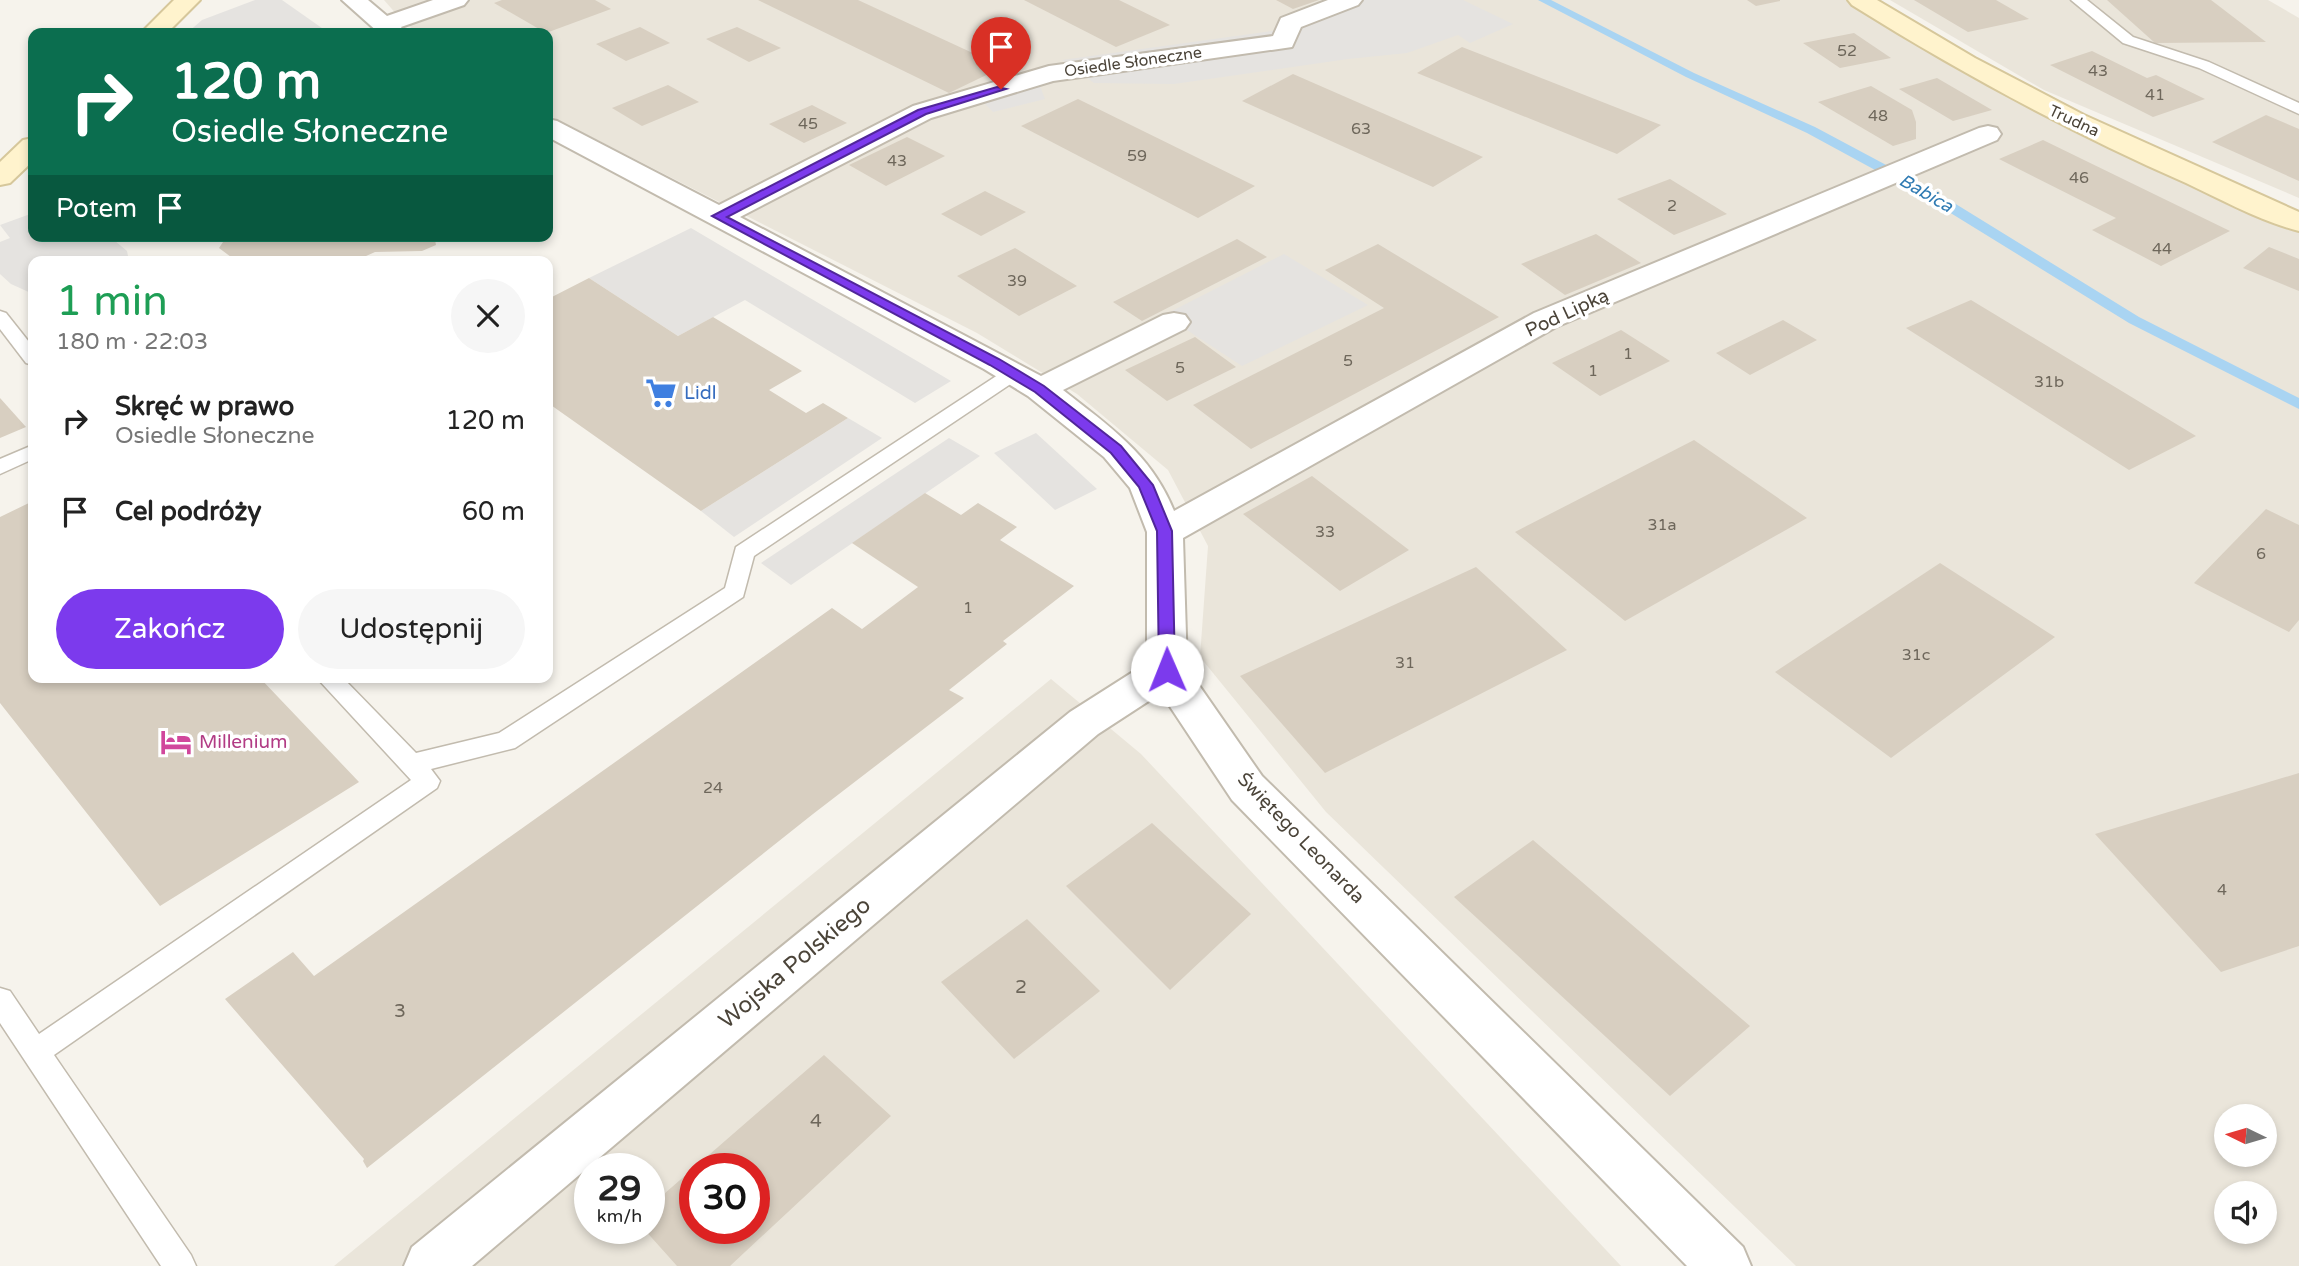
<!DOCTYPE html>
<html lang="pl">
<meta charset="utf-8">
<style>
body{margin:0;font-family:"Varela Round",sans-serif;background:#f6f6f6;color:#222;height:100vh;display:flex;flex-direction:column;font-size:26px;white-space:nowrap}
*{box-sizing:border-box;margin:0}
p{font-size:23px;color:#767676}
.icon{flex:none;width:38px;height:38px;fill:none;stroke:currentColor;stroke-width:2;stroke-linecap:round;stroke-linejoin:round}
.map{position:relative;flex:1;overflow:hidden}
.sheet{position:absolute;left:28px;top:256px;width:525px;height:427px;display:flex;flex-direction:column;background:#fff;border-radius:14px;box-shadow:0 4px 10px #0003}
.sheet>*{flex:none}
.top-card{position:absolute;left:28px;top:28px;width:525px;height:214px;border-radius:14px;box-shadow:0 4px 10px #0003;background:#0b6e4f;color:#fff;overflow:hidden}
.needle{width:46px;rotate:275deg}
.controls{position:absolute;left:2214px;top:1104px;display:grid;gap:14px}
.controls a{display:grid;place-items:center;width:63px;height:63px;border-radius:50%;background:#fff;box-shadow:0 4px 10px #0003;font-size:35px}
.speed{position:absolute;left:574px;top:1153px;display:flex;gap:14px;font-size:35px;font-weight:700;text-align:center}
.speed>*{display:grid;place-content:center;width:91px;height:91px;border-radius:50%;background:#fff;box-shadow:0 4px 10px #0003;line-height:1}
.speed small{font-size:18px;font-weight:400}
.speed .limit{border:10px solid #d22;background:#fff;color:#111}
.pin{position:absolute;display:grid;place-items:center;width:60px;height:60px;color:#fff;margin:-72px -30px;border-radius:50% 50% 50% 0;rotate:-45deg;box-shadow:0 0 7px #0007}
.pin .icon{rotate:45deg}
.me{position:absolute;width:77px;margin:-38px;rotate:359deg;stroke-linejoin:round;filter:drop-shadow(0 0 5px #0008)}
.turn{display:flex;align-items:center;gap:24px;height:147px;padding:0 28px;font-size:32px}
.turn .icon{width:91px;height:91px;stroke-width:2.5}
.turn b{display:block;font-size:49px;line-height:60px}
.then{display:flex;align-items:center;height:66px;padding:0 28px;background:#0003;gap:14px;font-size:26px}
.round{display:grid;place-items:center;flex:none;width:74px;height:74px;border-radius:37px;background:#f6f6f6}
.head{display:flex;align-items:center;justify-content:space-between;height:119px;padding:0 28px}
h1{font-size:42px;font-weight:600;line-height:52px;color:#1e9e55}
.primary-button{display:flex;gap:14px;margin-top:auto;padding:14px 28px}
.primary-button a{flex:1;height:80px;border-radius:42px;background:#7c3aed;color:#fff;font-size:28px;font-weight:600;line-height:80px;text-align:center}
.primary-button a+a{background:#f6f6f6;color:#222}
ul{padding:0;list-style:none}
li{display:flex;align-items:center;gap:21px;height:91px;padding:0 28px}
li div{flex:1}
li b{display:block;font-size:26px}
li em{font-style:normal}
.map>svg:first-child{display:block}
</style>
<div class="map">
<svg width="2299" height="1266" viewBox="0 0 2299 1266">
<rect width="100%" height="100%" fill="#f6f3ec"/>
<g fill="#eae5da" fill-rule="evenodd">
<path d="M384,0H1852L2299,229V1266H1796L1326,812L1200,657L1208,546L1168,470L1077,394L977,333L548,115V33H420L405,24ZM2226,1116H2264V1155H2226ZM2226,1194H2264V1232H2226Z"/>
<polygon points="1890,0 2268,0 2299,18 2299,198 2044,90"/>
<path d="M1051,679L1141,754L1621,1266H334ZM590,1169H649V1228H590ZM695,1169H754V1228H695Z"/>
</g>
<g fill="#e5e3e0">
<polygon points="255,0 282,0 329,33 187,33 202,20"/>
<polygon points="1364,0 1463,0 1513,24 1470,43 1458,35 1407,53 1348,59 1174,84 1094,83 1062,60 1301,27"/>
<polygon points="1040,86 1045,99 993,112 984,103"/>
<polygon points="33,213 33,236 109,236 127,251 129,261 33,261 33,294 11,284 0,274 0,242 10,238 0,225"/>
<polygon points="691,228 951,381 915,403 745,300 678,336 589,278"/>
<polygon points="1284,254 1368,305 1242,366 1164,315"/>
<polygon points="848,418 882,438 734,537 701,511"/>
<polygon points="1036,433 1097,489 1055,510 994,453"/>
<polygon points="949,438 980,456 791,585 761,563"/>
</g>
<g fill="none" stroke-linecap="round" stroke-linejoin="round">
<polygon fill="#a9d4f2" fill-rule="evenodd" points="1538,0 1551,0 1694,73 1815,127 1933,190 2139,317 2299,398 2299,409 2129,323 1923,196 1807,133 1686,77"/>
</g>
<g fill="#d8cfc1" fill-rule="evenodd">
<polygon points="502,0 595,0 611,9 546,33 494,3"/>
<polygon points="758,0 858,0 1003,67 949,93"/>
<polygon points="1024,0 1119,0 1170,25 1116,47"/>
<polygon points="1276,0 1319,0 1293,9"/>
<polygon points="1747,0 1780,0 1780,1 1756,6"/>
<polygon points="1914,0 1996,0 2029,19 1968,32"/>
<polygon points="2107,0 2211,0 2266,42 2155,43"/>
<polygon points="640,27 670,43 626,61 596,44"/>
<polygon points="737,27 758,37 781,48 749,62 706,39"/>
<polygon points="1854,33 1891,58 1840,68 1803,43"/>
<polygon points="1462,47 1661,125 1617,154 1417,73"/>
<polygon points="2092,51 2147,78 2156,75 2205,99 2153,117 2050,65"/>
<polygon points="1293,74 1483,157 1433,187 1242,101"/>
<polygon points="1937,78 1992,110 1953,121 1899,89"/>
<polygon points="668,85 699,102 642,126 612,108"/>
<polygon points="1871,86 1912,110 1916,122 1916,139 1893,146 1818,102"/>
<polygon points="1078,99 1255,186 1198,218 1021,126"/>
<polygon points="812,105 847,123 804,143 769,124"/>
<polygon points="2266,115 2299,129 2299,181 2212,142"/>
<polygon points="907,137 945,156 886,186 849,165"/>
<polygon points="2043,140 2160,197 2230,231 2161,266 2092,230 2116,218 1999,159"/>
<polygon points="1670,179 1727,214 1674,235 1617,199"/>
<polygon points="985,191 1026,212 981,236 941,214"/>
<polygon points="1596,234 1641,263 1565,295 1521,264"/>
<polygon points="227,236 413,236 406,239 431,239 435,240 436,245 422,251 375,252 355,261 228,261 231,257 219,248"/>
<polygon points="1237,239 1267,257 1142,321 1113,302"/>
<polygon points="1378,244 1499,317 1251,449 1193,405 1384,308 1325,270"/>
<polygon points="2269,247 2299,259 2299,291 2243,268"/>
<polygon points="1015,248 1077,286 1019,316 957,276"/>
<polygon points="589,278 678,336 713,317 802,371 769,390 806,413 823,403 848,418 701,511 548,403 548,299"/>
<polygon points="1971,300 2196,436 2129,470 1906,328"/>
<polygon points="1783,320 1817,340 1750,375 1716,353"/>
<polygon points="1621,330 1670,361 1600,396 1552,363"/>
<polygon points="1195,337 1236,367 1167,401 1125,370"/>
<polygon points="0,398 26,427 0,438"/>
<polygon points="1694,440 1807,518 1625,621 1515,532"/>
<polygon points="1312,476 1409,550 1340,591 1243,514"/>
<polygon points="925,493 961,515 978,503 1017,527 1000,540 1074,586 1003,641 1007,644 949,690 964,698 813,814 367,1168 363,1161 364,1159 225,999 293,952 314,976 832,608 862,629 918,587 852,543"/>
<polygon points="33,501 33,677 259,677 359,782 160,906 0,703 0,517"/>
<polygon points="2266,509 2299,525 2299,620 2289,632 2194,583"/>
<polygon points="1940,563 2055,637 1891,758 1775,672"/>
<polygon points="1476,567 1567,650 1325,773 1240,676"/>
<polygon points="2299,773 2299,946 2221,972 2095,834"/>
<polygon points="1152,823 1251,914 1170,990 1066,886"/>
<polygon points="1533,840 1750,1026 1670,1096 1454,897"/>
<polygon points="1027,919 1100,991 1014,1059 941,982"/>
<path d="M824,1055L891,1116L730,1266H677L643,1228H649V1207ZM695,1169H754V1228H695Z"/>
</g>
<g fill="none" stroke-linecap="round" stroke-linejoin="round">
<defs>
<g id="lane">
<polygon points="2071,0 2087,0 2133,37 2209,62 2299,103 2299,114 2199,68 2123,43"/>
<polygon points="0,311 6,313 33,347 33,365 26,363 0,329"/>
<polygon points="1014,367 1021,369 1024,373 1021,377 754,556 743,597 515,748 431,769 440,781 437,788 54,1055 191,1255 196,1266 161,1266 0,1023 0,988 10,991 39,1034 411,780 316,677 342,677 416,753 499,733 725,588 736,547 1007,369"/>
<polygon points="33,445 33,459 0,474 0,459"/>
</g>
<g id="street">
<polygon points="342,0 368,0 387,16 433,0 468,0 464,5 401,27 405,33 379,33"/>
<path d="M1328,0H1362L1358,5L1301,27L1292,47L1053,81L931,118L740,217L1041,376L1163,315L1174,313L1185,315L1190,322L1185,329L1063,390C1110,427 1151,454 1174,511L1534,313L1979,128L1988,126L1997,128L2001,134L1997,140L1556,327L1183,538L1187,668L1262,776L1743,1247L1751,1266H1687L1232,800L1161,693L1098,734L472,1266H404L412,1247L1070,712L1147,663V532L1130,488L1104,457L1028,396L984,369L548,137V119L557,121L719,205L913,106L1049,66L1273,36L1281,18Z"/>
</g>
<g id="secondary">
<polygon points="174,0 200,0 167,33 141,33"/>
<path d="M1848,0H1877L1975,58L2084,115L2299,212V231C2260,221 2222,200 2186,183C2070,132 1959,72 1852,5Z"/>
<polygon points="33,138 33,161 10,183 0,185 0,162 23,140"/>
</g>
</defs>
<use href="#lane" stroke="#c2bbae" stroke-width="3"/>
<use href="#street" stroke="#c2bbae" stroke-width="4"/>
<use href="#secondary" stroke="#d6c79b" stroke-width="4"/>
<use href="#lane" fill="#fff" fill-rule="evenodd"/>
<use href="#street" fill="#fff" fill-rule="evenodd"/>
<use href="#secondary" fill="#fff3cd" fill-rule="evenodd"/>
</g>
<polygon fill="#7c3aed" stroke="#51269a" stroke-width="2" points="997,87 1006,89 926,114 727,217 999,359 1044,386 1121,446 1153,485 1172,531 1175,670 1167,676 1159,670 1157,531 1139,487 1111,453 1035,392 990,365 712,216 918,110"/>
<defs>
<symbol id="supermarket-bare" viewBox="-9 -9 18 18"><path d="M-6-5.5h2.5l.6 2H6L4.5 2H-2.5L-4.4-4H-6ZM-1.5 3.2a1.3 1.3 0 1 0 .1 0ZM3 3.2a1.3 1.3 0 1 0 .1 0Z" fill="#3f7fe0" stroke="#fff" stroke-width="2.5" paint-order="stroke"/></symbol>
<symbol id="hotel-bare" viewBox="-9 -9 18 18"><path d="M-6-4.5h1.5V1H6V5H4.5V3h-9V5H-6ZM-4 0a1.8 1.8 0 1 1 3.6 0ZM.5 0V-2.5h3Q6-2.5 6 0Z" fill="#d1479c" stroke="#fff" stroke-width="2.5" paint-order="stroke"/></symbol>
</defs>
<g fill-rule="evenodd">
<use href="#supermarket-bare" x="639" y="371" width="44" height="44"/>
<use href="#hotel-bare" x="154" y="720" width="44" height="44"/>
</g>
<g text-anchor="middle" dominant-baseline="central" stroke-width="7" stroke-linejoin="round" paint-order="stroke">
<g font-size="16" fill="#6e675b">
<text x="1847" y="51">52</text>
<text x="2098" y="71">43</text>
<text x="2155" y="95">41</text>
<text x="1878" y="116">48</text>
<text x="808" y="124">45</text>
<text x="1361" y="129">63</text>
<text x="1137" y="156">59</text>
<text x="897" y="161">43</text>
<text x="2079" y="178">46</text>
<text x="1672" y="206">2</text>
<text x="2162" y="249">44</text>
<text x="1017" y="281">39</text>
<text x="1628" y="354">1</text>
<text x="1348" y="361">5</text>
<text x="1180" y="368">5</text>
<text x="1593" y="371">1</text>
<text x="2049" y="382">31b</text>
<text x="1662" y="525">31a</text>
<text x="1325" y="532">33</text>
<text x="2261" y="554">6</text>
<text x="968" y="608">1</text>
<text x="1916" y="655">31c</text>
<text x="1405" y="663">31</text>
<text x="713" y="788">24</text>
<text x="2222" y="890">4</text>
</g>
<g font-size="16" fill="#4b4439" stroke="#fff">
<text transform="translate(1133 62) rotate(-8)">Osiedle Słoneczne</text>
<text transform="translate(2074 121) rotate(25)">Trudna</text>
</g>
<g font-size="18" font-style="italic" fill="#2e7ab2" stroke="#fff">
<text transform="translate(1926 193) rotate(30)">Babica</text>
</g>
<g font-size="19" fill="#4b4439" stroke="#fff">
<text transform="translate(1567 313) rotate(-25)">Pod Lipką</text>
<text transform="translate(1301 838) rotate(46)">Świętego Leonarda</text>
</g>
<g font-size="19" fill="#366cbe" stroke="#fff" text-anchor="start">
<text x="684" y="393">Lidl</text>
</g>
<g font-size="19" fill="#b23c85" stroke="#fff" text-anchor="start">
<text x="199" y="742">Millenium</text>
</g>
<g font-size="19" fill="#6e675b">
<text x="1021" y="987">2</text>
<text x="400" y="1011">3</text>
<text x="816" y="1121">4</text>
</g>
<g font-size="23" fill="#4b4439" stroke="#fff">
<text transform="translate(795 963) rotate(-40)">Wojska Polskiego</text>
</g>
</g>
</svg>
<div class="controls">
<a><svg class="needle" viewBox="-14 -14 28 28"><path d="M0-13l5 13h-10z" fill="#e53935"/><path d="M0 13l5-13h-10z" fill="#767676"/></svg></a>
<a><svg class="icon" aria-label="sound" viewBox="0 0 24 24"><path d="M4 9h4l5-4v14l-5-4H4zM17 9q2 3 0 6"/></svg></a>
</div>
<div class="speed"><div>29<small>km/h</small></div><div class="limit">30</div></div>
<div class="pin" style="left:1001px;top:89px;background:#d93025"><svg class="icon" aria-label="arrive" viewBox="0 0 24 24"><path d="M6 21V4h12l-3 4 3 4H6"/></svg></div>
<svg class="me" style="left:1167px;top:670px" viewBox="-20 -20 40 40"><circle r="19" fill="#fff"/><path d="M0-13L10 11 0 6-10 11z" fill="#7c3aed"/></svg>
<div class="top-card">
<div class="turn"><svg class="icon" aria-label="right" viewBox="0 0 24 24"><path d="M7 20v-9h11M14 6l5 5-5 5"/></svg><div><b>120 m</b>Osiedle Słoneczne</div></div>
<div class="then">Potem<svg class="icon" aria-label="arrive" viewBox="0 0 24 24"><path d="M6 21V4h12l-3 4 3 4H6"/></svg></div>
</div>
<section class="sheet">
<div class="head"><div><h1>1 min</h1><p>180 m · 22:03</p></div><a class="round"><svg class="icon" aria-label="close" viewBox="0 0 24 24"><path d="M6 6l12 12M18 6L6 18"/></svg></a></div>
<ul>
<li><svg class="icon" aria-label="right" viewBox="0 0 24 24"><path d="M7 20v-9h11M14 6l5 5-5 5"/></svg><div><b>Skręć w prawo</b><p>Osiedle Słoneczne</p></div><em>120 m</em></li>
<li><svg class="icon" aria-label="arrive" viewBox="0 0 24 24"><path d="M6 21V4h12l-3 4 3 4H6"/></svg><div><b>Cel podróży</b></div><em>60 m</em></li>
</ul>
<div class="primary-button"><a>Zakończ</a><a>Udostępnij</a></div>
</section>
</div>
